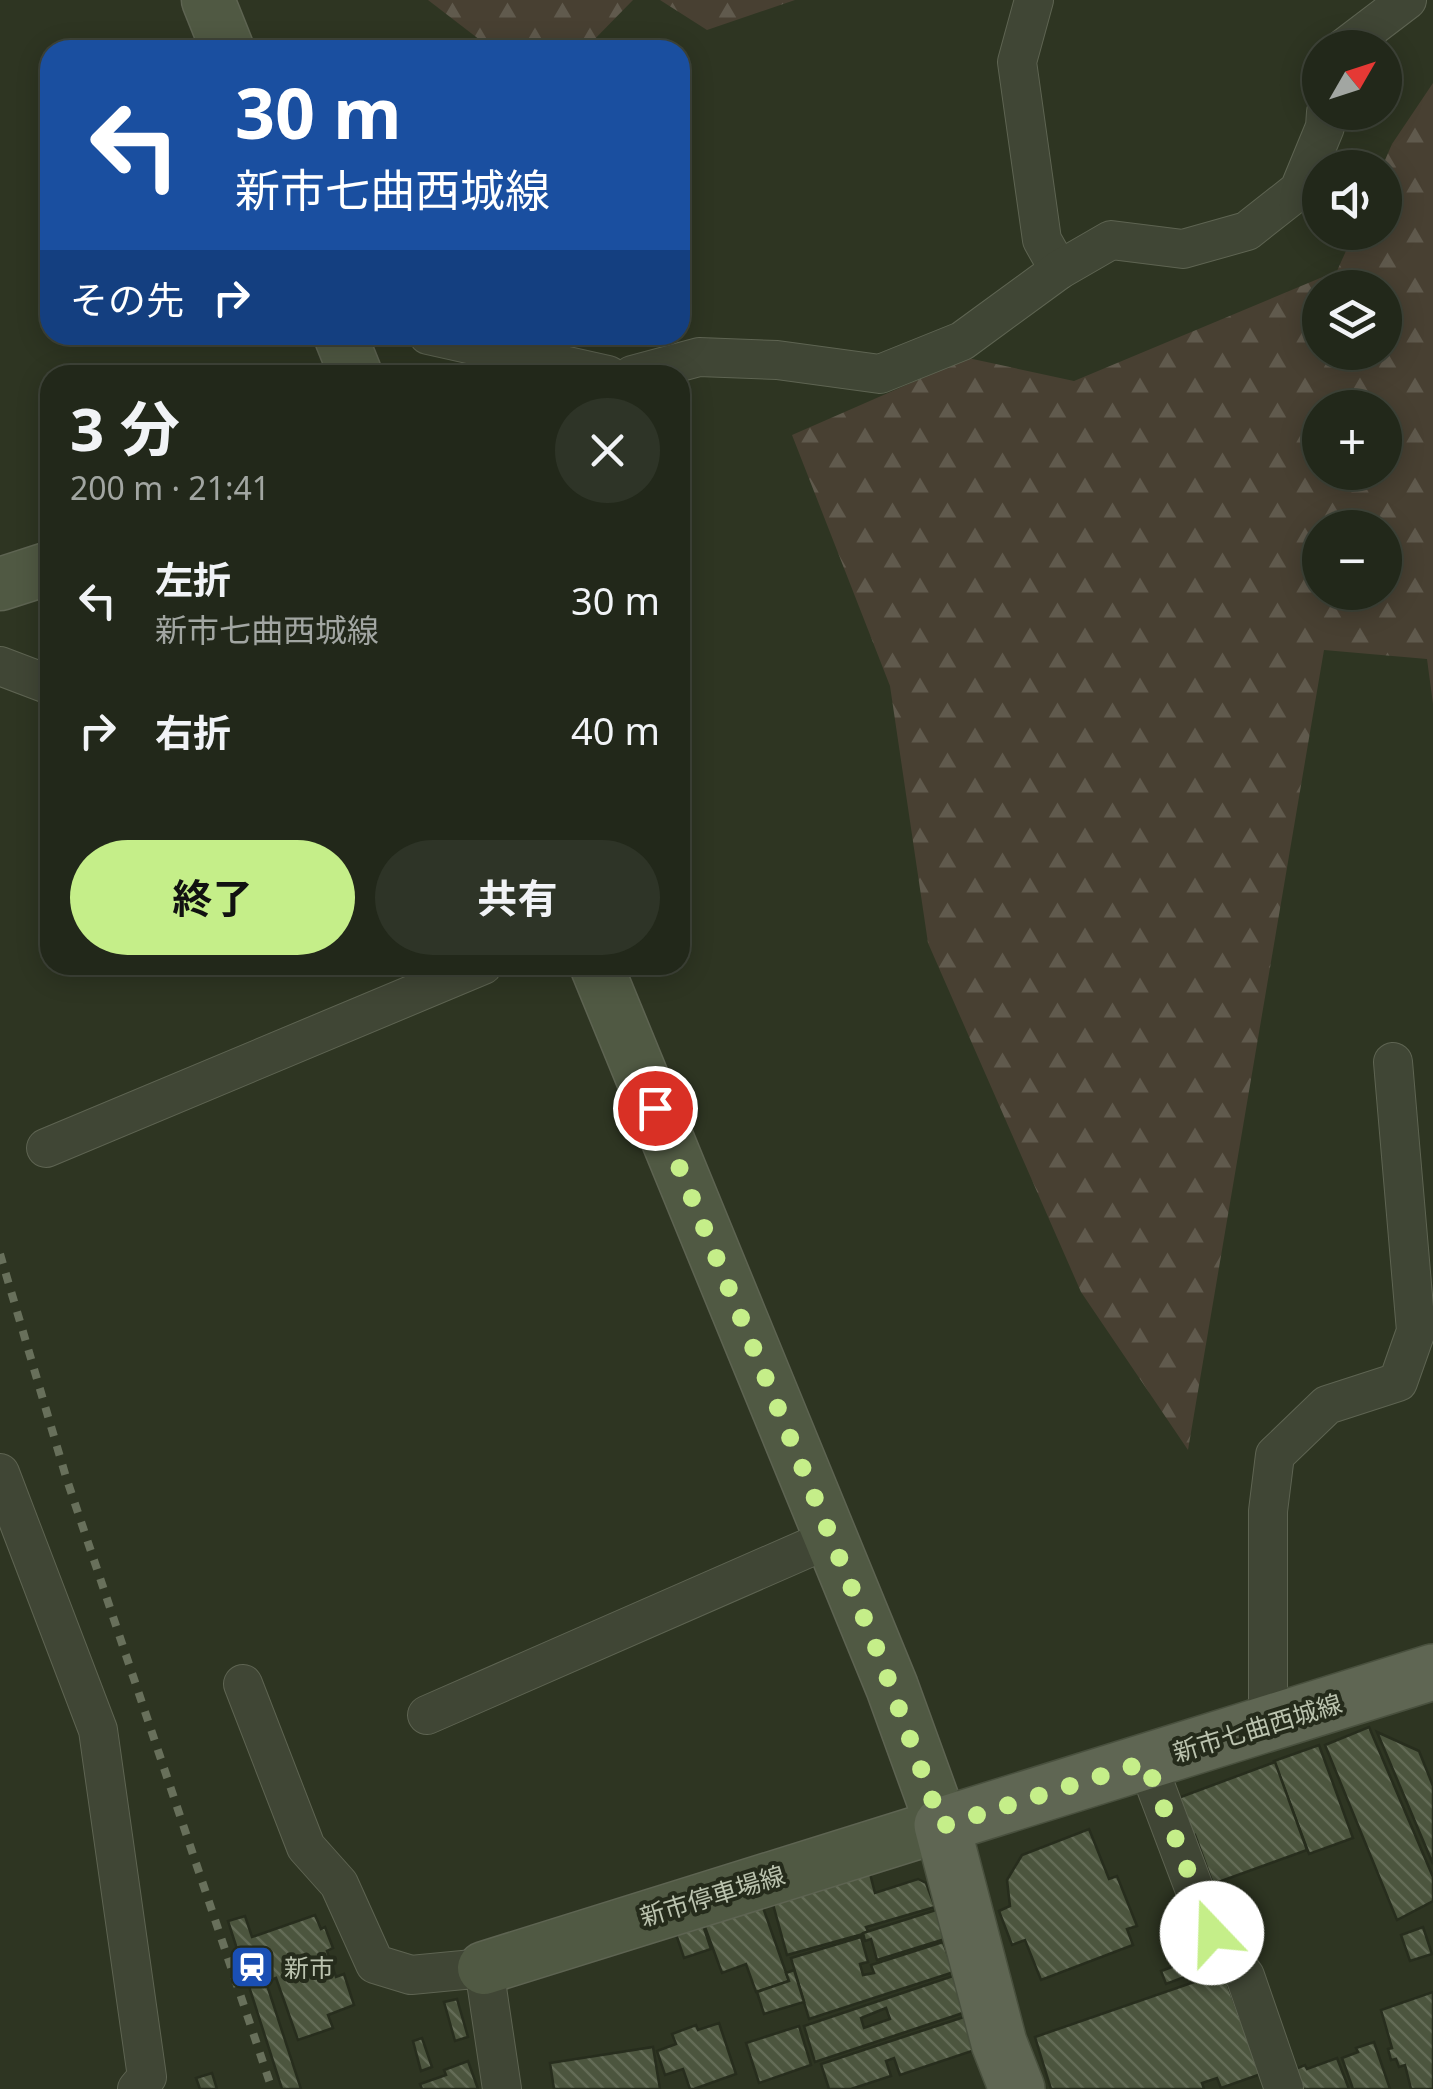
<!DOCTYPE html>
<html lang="ja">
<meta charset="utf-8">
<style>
body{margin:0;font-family:"Noto Sans","Noto Sans JP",sans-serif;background:#2e3427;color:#f1f3f6;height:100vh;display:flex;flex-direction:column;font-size:38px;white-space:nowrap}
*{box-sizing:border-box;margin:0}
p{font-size:32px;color:#a2a6a2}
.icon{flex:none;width:55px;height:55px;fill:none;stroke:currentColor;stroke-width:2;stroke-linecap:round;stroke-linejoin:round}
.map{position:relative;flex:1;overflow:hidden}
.panel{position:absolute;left:40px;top:365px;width:650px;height:610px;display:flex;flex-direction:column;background:#22281a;border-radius:30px;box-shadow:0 5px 25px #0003,0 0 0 2px #3f4439}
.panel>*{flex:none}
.top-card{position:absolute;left:40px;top:40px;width:650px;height:305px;border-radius:30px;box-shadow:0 5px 25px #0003,0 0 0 2px #3f4439;background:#1a4fa0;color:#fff;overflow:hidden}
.needle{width:65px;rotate:51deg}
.buttons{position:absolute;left:1302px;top:30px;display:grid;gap:20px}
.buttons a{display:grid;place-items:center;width:100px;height:100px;border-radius:50%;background:#22281a;box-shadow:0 5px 25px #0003,0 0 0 2px #3f4439;font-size:50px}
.pin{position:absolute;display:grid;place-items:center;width:85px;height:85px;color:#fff;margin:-42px;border:5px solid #fff;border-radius:50%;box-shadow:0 2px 10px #0007}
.me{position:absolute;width:110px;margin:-55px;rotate:339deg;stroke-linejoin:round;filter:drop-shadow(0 0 8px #0008)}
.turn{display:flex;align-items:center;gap:35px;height:210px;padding:0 30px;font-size:45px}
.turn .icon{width:130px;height:130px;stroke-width:2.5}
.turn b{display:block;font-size:70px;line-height:85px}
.then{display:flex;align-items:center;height:95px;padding:0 30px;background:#0003;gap:20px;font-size:38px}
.round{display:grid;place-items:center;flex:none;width:105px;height:105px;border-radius:52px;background:#2e3427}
.summary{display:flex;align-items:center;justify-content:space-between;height:170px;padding:0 30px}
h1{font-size:60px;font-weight:700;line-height:75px}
.primary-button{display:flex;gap:20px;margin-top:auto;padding:20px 30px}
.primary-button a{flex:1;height:115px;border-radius:60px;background:#c5ee89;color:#111;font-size:40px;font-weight:700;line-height:115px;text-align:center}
.primary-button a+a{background:#2e3427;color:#f1f3f6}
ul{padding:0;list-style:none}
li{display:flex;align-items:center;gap:30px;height:130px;padding:0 30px}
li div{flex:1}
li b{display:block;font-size:38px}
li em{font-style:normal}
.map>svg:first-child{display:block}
</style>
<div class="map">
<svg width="1433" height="2089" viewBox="0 0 1433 2089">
<defs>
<pattern id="forest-firs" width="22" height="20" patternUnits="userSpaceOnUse" patternTransform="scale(2.5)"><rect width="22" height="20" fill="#484032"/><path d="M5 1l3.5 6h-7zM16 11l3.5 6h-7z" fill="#605a4d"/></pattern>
<pattern id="building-back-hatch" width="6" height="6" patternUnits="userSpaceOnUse" patternTransform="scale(2.5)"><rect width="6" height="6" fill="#4c553e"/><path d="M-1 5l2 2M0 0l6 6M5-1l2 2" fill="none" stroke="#646c57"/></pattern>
</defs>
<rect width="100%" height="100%" fill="#2e3522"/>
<g fill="url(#forest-firs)" fill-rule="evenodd">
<polygon points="428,0 633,0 584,50 493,50"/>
<polygon points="660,0 795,0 707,30"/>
<path d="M1433,83V704L1427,659L1324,650L1188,1450L1081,1292L928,943L890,686L792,435L968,358L1074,381L1337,271L1354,233L1385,232V168L1382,167L1392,144ZM1320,288H1385V352H1320ZM1320,408H1385V472H1320ZM1320,528H1385V592H1320Z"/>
</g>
<g fill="url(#building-back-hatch)" stroke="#272d1d" stroke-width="2.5" fill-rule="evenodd">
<polygon points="1369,1727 1433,1877 1433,1901 1397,1920 1325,1745"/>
<polygon points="1377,1732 1419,1751 1433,1786 1433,1864"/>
<polygon points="1319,1745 1353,1838 1309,1854 1274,1761"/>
<polygon points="1275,1762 1307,1850 1213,1884 1195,1835 1184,1840 1170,1801"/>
<polygon points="1089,1829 1109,1879 1117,1876 1137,1926 1127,1929 1133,1945 1041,1980 1025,1940 1012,1945 999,1911 1010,1906 1007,1880 1022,1855"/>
<polygon points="869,1870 875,1893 918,1879 926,1883 935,1907 866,1927 868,1931 863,1934 787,1955 771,1897"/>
<polygon points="760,1899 789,1981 756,1992 746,1964 722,1973 702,1919"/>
<polygon points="936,1910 945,1939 877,1960 871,1939 865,1941 863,1933"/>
<polygon points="315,1915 321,1929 325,1927 333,1948 327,1951 336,1977 344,1974 354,2005 328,2015 333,2028 298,2040 276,1978 266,1982 301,2089 282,2089 228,1921 245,1916 252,1937"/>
<polygon points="700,1916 711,1949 684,1958 673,1925"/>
<polygon points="1423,1927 1432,1954 1410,1961 1401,1935"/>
<polygon points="861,1937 868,1962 860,1964 863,1975 874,1973 871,1965 943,1942 954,1972 809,2019 791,1958"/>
<polygon points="1207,1954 1211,1967 1166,1984 1161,1971"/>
<polygon points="794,1970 804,2002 764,2014 757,1992 789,1981 786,1973"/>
<polygon points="1223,1972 1261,2074 1221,2088 1217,2078 1202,2083 1204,2089 1051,2089 1035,2037"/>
<path d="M953,1976L966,2012L815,2062L804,2026ZM886,2008L890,2019L864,2028L861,2018Z"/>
<polygon points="1433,1992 1433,2089 1411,2089 1405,2065 1399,2067 1396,2059 1391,2060 1388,2049 1392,2048 1381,2010"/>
<polygon points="457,1999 468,2037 455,2041 444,2002"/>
<polygon points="967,2016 978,2049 900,2075 894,2058 886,2061 891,2076 851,2089 829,2089 821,2064"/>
<polygon points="719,2023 736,2074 694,2089 690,2089 683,2069 665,2075 657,2051 676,2044 672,2034 696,2025 698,2030"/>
<polygon points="799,2026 811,2065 759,2083 746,2043"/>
<polygon points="422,2038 432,2067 421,2071 413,2041"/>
<polygon points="1374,2042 1390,2089 1353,2089 1342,2058 1358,2052 1356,2048"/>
<polygon points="653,2047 660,2089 554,2089 550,2063"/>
<polygon points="1337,2058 1349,2089 1294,2089 1288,2072 1305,2065 1307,2069"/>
<polygon points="468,2061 478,2089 422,2089 420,2084 446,2075 444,2070"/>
<polygon points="212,2073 217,2089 200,2089 196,2078"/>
</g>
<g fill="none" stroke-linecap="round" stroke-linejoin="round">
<defs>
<g id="street">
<polyline points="1034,0 1017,62 1042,240 1059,270"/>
<polyline points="1344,48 1407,0"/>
<polyline points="428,335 608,375"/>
<polyline points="632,375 699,357 777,360 880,374 962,341 1059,270 1111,240 1183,249 1247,231 1299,190 1325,127 1326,112"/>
<polyline points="0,666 50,685"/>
<polyline points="46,1148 483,965"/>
<polyline points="0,1473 98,1730 147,2077 137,2089"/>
<polyline points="243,1684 306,1847 339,1884 375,1964 411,1975 484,1968 502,2089"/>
<polyline points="427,1715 831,1538"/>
<polyline points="1268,1724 1268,1511 1275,1455 1327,1405 1398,1382 1416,1331 1393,1062"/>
<polyline points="1146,1761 1211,1933 1245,1976 1284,2089"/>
</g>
<g id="secondary">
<polyline points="208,0 228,50"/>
<polyline points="340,335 356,375"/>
<polyline points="0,584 50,568"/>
<polyline points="484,1968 942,1825 892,1687 596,965"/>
</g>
<polyline id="primary" points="1017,2089 999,2043 942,1825 1433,1672"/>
</defs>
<use href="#street" stroke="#5e6452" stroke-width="40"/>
<use href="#secondary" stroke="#5e6452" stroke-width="55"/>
<use href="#primary" stroke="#49503e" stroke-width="58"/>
<use href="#street" stroke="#404635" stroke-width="38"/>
<use href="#secondary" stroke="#505943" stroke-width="52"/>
<use href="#primary" stroke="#5f6653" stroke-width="55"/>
<polyline stroke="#68705b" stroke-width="8" stroke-dasharray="10 10" stroke-linecap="butt" points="0,1254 66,1477 272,2089"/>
</g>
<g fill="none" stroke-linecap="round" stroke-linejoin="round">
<polyline stroke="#c5ee89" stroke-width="18" stroke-dasharray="0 32.4" points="655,1108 880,1657 942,1826 1146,1762 1212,1933"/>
</g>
<defs>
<symbol id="station-square" viewBox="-11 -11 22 22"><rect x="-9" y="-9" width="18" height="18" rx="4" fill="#1a4fb4" stroke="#252b1b"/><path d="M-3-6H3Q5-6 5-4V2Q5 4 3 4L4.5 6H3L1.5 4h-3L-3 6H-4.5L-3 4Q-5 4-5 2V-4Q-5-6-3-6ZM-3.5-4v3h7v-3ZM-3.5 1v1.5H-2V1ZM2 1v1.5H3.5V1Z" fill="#fff"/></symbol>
</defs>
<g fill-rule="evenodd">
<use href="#station-square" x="227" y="1942" width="50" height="50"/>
</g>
<g text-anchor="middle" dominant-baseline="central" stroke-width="8" stroke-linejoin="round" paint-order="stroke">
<g font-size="25" fill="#bbc3af" stroke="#252b1b">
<text transform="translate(1257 1727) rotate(-17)">新市七曲西城線</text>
<text transform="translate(712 1895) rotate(-17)">新市停車場線</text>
</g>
<g font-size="25" fill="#bbc3af" stroke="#252b1b" text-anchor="start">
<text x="284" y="1967">新市</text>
</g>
</g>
</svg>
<div class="buttons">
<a><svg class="needle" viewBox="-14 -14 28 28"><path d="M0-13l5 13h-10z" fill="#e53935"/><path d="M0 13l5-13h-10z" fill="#a2a6a2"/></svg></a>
<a><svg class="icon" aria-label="sound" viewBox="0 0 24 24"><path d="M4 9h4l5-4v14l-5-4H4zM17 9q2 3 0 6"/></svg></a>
<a><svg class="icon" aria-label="layers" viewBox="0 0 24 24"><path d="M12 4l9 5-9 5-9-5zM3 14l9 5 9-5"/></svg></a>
<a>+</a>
<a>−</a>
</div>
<div class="pin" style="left:655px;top:1108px;background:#d93025"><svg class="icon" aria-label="arrive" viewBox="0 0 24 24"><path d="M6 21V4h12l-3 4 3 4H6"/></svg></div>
<svg class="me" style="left:1212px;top:1933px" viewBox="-20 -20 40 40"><circle r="19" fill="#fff"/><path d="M0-13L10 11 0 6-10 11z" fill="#c5ee89"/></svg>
<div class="top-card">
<div class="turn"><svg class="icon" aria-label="left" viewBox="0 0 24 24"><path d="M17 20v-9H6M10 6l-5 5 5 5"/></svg><div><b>30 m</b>新市七曲西城線</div></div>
<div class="then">その先<svg class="icon" aria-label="right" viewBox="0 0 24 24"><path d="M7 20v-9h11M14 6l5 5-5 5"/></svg></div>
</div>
<section class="panel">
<div class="summary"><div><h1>3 分</h1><p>200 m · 21:41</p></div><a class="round"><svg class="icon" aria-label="close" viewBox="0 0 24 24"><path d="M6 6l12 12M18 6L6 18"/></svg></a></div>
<ul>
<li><svg class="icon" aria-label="left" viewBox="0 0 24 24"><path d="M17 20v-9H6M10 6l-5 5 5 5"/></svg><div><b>左折</b><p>新市七曲西城線</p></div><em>30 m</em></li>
<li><svg class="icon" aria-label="right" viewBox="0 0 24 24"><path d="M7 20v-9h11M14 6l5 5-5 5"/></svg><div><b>右折</b></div><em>40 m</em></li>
</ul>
<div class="primary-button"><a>終了</a><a>共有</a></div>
</section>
</div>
